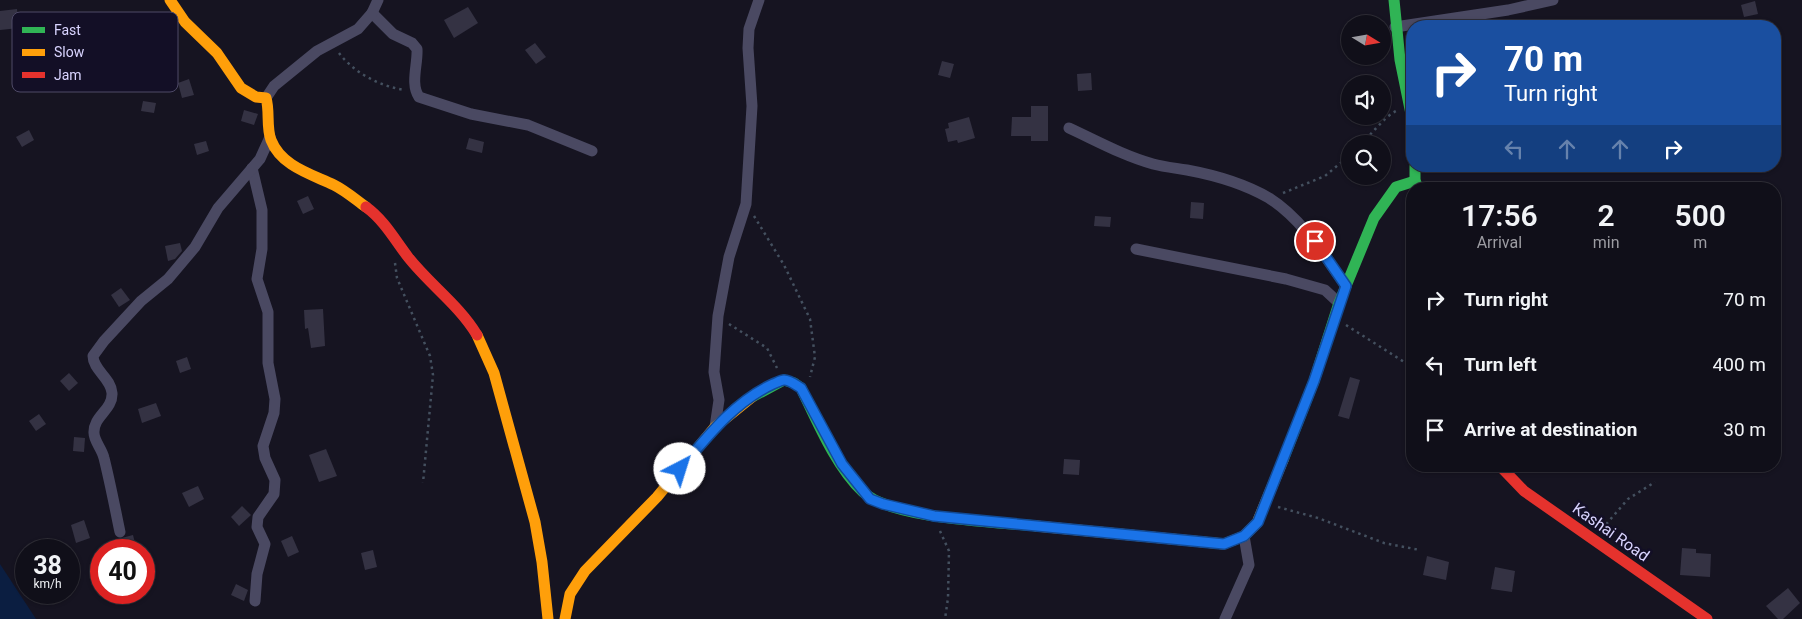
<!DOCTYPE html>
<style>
body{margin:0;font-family:Roboto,sans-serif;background:#1e1d26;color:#f1f3f6;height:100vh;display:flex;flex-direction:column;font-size:19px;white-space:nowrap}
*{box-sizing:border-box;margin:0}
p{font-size:16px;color:#9c9ca2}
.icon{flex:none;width:28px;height:28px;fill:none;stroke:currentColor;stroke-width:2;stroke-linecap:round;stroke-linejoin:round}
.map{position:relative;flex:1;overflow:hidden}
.sheet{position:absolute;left:1406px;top:182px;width:375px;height:290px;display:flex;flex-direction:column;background:#100f19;border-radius:20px;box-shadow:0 1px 4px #0004,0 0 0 1px #302f38}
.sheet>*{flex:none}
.banner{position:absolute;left:1406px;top:20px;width:375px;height:152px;border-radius:20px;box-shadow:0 1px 4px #0004,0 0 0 1px #302f38;background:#1a4fa0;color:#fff;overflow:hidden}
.needle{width:32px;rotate:101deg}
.buttons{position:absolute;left:1341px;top:15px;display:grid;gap:10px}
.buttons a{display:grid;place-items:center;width:50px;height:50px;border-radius:50%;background:#100f19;box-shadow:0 1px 4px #0004,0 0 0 1px #302f38;font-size:25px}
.speed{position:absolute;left:15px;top:539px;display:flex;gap:10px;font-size:25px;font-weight:700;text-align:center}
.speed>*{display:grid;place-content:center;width:65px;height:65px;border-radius:50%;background:#100f19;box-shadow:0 1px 4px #0004,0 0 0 1px #302f38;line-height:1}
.speed small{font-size:12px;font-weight:400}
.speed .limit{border:8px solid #d22;background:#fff;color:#111}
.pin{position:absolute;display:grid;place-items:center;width:42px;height:42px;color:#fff;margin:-21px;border:2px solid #fff;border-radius:50%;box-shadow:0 1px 5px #0007}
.me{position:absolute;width:55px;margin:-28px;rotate:40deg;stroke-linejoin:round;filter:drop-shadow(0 0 4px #0008)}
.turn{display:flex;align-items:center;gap:18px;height:105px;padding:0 15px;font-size:22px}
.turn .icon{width:65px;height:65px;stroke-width:2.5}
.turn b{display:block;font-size:35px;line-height:42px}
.lanes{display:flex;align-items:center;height:48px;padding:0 15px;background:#0003;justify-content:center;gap:25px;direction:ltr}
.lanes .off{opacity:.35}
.eta{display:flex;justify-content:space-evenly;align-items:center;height:85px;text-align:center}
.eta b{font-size:30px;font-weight:600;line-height:35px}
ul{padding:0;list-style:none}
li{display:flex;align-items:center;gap:15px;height:65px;padding:0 15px}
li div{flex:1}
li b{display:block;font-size:19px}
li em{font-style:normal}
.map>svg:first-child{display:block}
</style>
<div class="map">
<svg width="1802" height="619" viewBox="0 0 1802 619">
<rect width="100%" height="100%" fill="#161421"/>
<polygon fill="#0b1e41" points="0,564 36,619 0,619"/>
<g fill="#343243">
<polygon points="1755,1 1758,14 1744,17 1741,5"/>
<polygon points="468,7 478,23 454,38 444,20"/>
<polygon points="17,9 19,28 0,30 0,11"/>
<polygon points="535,43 546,57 536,64 525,50"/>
<polygon points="942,61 954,64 950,78 938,75"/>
<polygon points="1091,73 1092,90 1078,91 1077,74"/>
<polygon points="189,79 194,95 182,98 178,83"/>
<polygon points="143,101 156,103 154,113 141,111"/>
<polygon points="1031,106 1048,106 1048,141 1031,141 1031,136 1011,136 1012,117 1031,117"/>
<polygon points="244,110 258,114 254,125 241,121"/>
<polygon points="969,117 975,138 958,143 957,140 948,142 945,129 949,128 948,123"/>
<polygon points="29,130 34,140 22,147 16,137"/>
<polygon points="469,138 484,142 482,153 466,149"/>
<polygon points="206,141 209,151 197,155 194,144"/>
<polygon points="308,196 314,209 303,214 297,201"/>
<polygon points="1191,202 1204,203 1203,219 1190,218"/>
<polygon points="1095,216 1111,217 1110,227 1094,226"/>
<polygon points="180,243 182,251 175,259 168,261 165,246"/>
<polygon points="121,288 130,300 119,307 111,295"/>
<polygon points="323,309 325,346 311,348 308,328 305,329 304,310"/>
<polygon points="187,357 191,369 180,373 176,361"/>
<polygon points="69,373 78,383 69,391 60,381"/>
<polygon points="1350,377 1360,380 1349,419 1338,416"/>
<polygon points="156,403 161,416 142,423 138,409"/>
<polygon points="39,414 46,424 36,431 29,421"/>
<polygon points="74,437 85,438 84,452 73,451"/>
<polygon points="326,449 337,476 319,482 309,455"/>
<polygon points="1064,459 1080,460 1079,475 1063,474"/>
<polygon points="198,486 204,499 189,507 182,493"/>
<polygon points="242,506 251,515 239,526 231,517"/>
<polygon points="84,520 90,538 76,543 71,525"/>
<polygon points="133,535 136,547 120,550 118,539"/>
<polygon points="292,536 299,552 288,557 281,541"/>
<polygon points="1682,548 1696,549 1696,553 1711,554 1710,577 1680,575"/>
<polygon points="373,550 377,567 365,570 361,553"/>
<polygon points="1427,556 1449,562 1446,580 1423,575"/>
<polygon points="1495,567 1515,571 1512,592 1491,589"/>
<polygon points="236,584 248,590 244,601 231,595"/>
<polygon points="1788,588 1800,603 1783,619 1778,619 1766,606"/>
</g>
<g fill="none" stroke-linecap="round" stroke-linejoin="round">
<g stroke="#44505f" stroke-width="2.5" stroke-dasharray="2.5 4" stroke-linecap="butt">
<path d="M339,53C354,73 380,86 404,90"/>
<path d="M54,69L59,44C77,36 94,36 113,32C130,28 145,21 161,13"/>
<path d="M1361,144C1372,134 1383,118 1396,111"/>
<polyline points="1283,193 1325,176 1350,155"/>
<polyline points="754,216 784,265 810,319 815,357 810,377"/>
<polyline points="395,263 397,278 430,356 433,375 423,483"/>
<polyline points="729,324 767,348 777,368"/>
<polyline points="1346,325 1412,367"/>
<polyline points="1278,507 1318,518 1384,543 1420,550"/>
<polyline points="1602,529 1628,499 1655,482"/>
<polyline points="940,531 949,551 948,598 945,619"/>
</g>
<g stroke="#4a4962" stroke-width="11">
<path d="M372,13L393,34L412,43L417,49C418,64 410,84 419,97L471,114L528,125L592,151"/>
<polyline points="1395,27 1508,10 1553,0"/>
<polyline points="266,98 274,86 317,51 358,29 372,13 378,0"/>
<path d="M1069,128C1097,141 1124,156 1153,164C1164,167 1175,168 1187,170C1214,175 1245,184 1269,198C1302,219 1324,255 1346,286"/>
<polyline points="252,168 262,210 262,249 257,279 268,312 268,363 275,399 274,413 263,446 265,458 275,480 274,494 258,517 257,527 265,544 257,574 255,601"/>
<polyline points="1136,249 1286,279 1325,290 1339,303"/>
<polyline points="715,427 719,400 714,372 718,316 729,257 746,204 752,106 748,48 749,29 759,0"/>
<path d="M120,532C115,508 110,482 104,458C102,449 94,441 94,433C93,416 113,410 112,393C111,378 93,370 93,356L104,341L141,301L168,279L195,247L218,208L260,159L270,137"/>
<polyline points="1225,619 1249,565 1244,536"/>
</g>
<g stroke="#30b455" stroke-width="11">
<polyline points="1394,0 1400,60 1412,119"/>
<polyline points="1415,166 1415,181 1419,189"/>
<path d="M752,397L784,380L794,383L801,388C817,421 836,467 863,492C892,519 995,522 1036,526"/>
<polyline points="1283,460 1314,381 1339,303 1374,218 1396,187 1415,181"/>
</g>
<g stroke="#ff9f0a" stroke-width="11">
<path d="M170,0L185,22L217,53L241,88L256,97L266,98C270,111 266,127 271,140C281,166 311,174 334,185C346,191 356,200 366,207"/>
<polyline points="477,335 494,373 535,522 542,562 548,619"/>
<polyline points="1036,526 1224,544 1244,536 1257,523 1283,460"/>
<polyline points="565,619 570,594 585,571 657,497 715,427 752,397"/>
</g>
<g stroke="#e5322d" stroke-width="11">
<path d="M366,207C384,220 395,240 408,257C430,285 459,305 477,335"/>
<polyline points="1500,466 1524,491 1707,619"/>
</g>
</g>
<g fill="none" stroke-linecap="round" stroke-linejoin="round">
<defs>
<path id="route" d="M680,469C707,437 734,402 773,384C776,383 781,380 784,380C790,380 796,385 801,388L842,464L870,499L883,504L934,516L1224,544L1244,536L1258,522L1314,381L1346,286L1315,241"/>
</defs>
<use href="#route" stroke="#114b97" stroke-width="12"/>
<use href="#route" stroke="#1a73e8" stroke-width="9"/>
</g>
<g text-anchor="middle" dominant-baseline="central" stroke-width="5" stroke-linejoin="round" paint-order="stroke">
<g font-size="16" fill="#d9d4ff" stroke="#130f26">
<text transform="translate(1611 532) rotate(35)">Kashai Road</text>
</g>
</g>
<rect x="12" y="12" width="166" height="80" rx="8" fill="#130f26" stroke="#4e4a67" stroke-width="1"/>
<rect x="22" y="27" width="23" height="6" fill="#30b455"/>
<rect x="22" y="49" width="23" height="7" fill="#ff9f0a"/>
<rect x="22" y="72" width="23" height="6" fill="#e5322d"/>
<g font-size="14" fill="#d9d4ff">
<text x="54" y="35">Fast</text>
<text x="54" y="57">Slow</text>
<text x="54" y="80">Jam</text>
</g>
</svg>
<div class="buttons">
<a><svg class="needle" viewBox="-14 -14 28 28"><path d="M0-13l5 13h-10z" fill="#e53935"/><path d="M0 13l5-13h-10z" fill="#9c9ca2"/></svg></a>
<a><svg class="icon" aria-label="sound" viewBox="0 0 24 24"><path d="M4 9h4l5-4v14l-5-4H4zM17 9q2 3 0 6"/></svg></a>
<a><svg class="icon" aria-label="search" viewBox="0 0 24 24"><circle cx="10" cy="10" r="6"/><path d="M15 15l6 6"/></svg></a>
</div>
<div class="speed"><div>38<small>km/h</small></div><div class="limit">40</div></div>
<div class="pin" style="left:1315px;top:241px;background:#d93025"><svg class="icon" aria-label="arrive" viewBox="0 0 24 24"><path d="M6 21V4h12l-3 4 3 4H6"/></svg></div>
<svg class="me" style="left:680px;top:469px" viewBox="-20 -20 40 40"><circle r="19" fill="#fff"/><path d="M0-13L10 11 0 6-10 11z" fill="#1a73e8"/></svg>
<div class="banner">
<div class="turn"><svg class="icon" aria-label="right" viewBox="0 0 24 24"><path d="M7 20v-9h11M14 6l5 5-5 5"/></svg><div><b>70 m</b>Turn right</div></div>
<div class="lanes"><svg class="icon off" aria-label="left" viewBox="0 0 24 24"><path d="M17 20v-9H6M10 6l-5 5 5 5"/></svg><svg class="icon off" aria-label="ahead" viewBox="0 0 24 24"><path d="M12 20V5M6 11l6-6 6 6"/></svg><svg class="icon off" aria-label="ahead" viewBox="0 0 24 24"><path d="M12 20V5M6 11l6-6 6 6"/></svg><svg class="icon" aria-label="right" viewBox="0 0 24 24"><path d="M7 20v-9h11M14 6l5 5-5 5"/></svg></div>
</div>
<section class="sheet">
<div class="eta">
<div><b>17:56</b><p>Arrival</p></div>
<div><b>2</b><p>min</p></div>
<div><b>500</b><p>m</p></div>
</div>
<ul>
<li><svg class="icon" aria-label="right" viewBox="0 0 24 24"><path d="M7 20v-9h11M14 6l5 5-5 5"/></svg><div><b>Turn right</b></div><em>70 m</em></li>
<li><svg class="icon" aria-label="left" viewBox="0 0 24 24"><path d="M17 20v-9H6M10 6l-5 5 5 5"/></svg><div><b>Turn left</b></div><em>400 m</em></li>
<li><svg class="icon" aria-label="arrive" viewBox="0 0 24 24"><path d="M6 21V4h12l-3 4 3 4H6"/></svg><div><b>Arrive at destination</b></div><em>30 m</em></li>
</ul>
</section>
</div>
